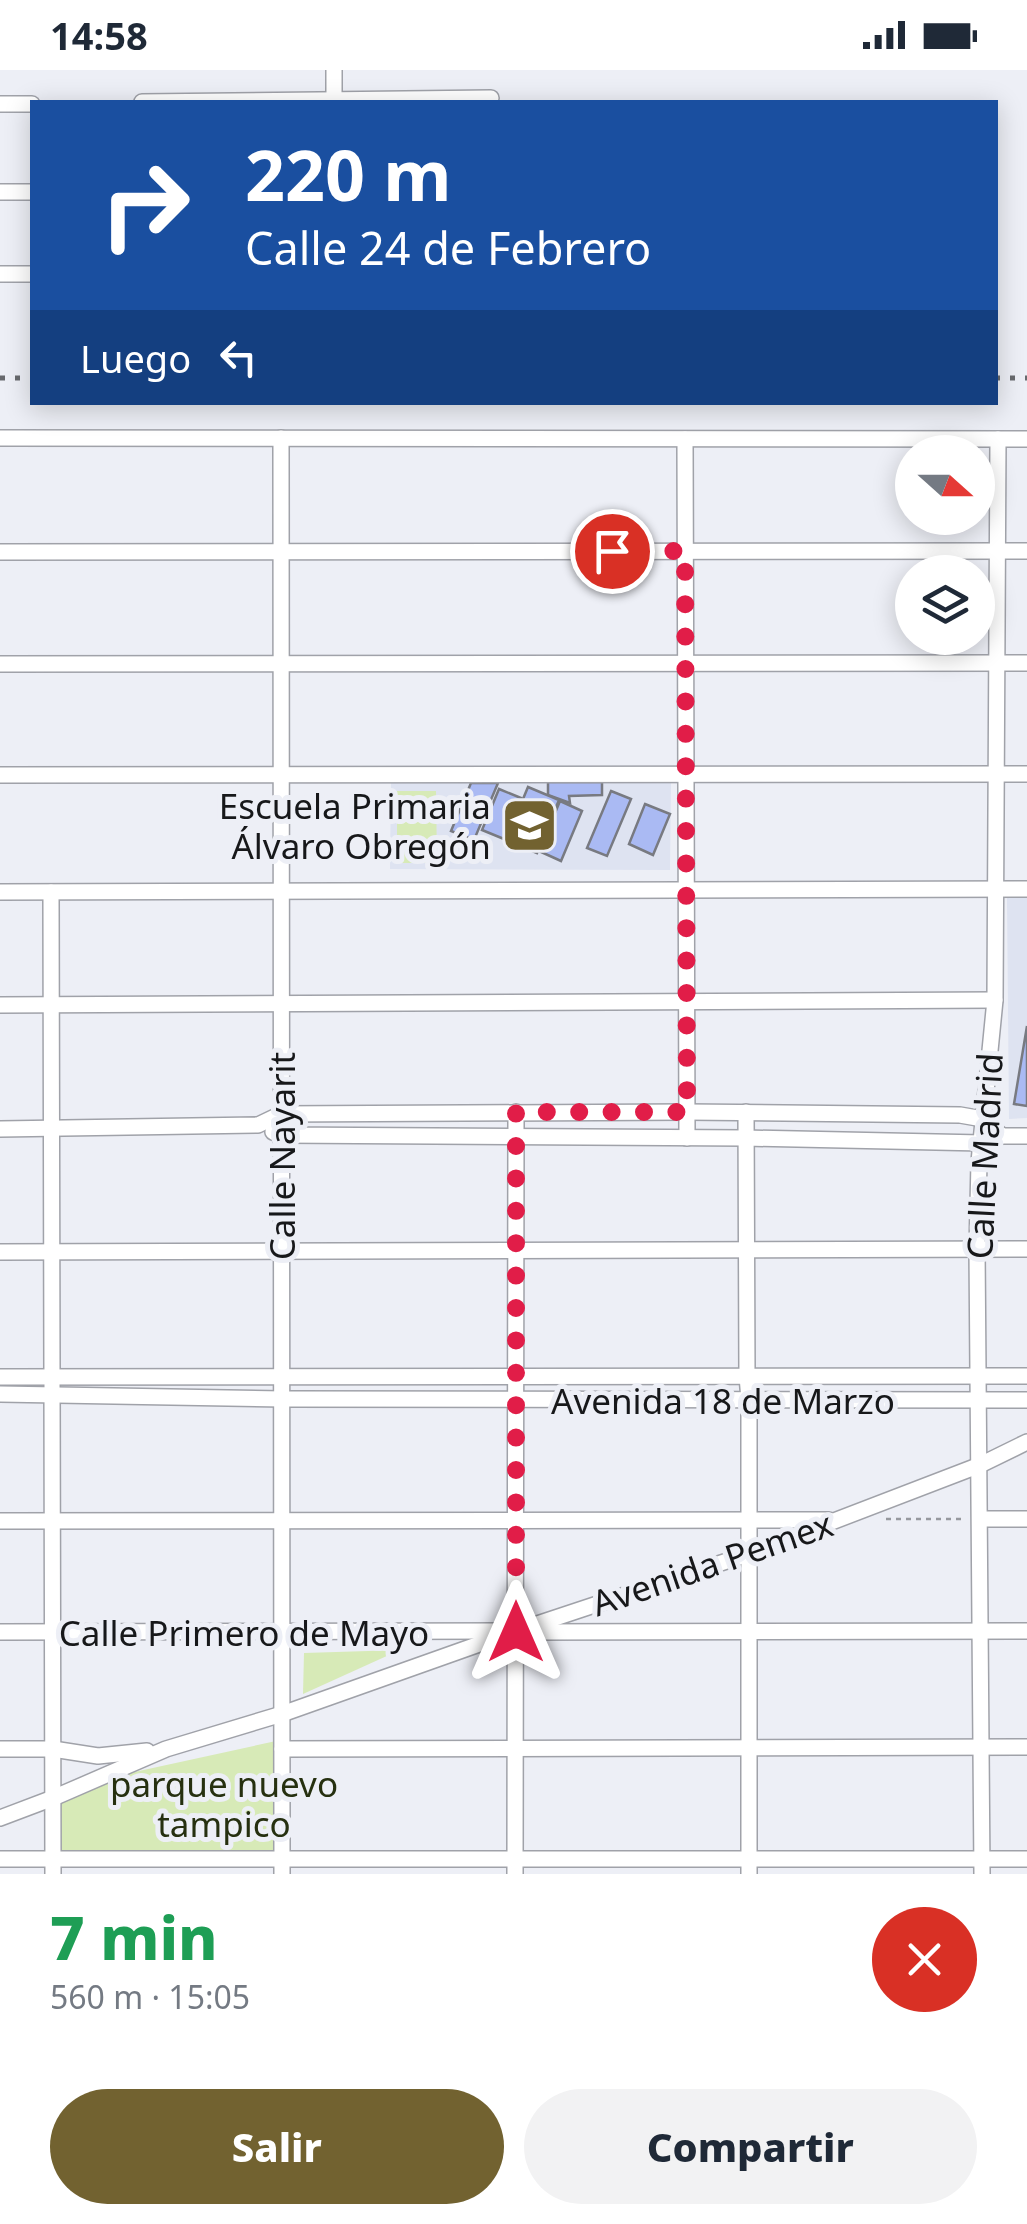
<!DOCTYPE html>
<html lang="es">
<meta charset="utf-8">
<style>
body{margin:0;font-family:"Noto Sans",sans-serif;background:#f2f2f3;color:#1f2937;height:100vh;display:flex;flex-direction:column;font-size:38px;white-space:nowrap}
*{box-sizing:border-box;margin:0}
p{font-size:32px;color:#747a83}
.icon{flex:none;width:55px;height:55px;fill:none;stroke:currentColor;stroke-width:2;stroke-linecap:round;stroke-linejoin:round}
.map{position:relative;height:1804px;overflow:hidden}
.side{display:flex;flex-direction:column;background:#fff;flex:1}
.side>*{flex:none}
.hud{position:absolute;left:30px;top:30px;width:968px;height:305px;border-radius:0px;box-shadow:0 5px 25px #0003;background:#1a4fa0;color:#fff;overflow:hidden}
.needle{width:65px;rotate:111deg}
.controls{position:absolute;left:895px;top:365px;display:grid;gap:20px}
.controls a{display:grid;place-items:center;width:100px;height:100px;border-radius:50%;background:#fff;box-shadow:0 5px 25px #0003;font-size:50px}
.pin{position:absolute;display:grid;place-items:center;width:85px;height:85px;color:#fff;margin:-42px;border:5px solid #fff;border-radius:50%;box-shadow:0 2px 10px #0007}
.me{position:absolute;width:110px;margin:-55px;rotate:0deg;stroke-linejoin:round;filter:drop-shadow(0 0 8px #0008)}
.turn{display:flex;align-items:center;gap:35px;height:210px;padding:0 50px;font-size:45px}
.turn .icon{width:130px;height:130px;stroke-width:2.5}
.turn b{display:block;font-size:70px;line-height:85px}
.then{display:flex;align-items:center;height:95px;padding:0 50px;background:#0003;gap:20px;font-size:38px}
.round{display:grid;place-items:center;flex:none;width:105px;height:105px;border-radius:52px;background:#f2f2f3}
.summary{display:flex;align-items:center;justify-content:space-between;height:170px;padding:0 50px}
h1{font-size:60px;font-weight:800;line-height:75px;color:#1e9e55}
.cta{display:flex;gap:20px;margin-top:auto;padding:20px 50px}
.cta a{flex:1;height:115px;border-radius:60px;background:#726230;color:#fff;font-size:40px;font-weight:800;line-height:115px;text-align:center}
.cta a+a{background:#f2f2f3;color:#1f2937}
.status{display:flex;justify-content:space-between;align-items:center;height:70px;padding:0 50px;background:#fff;direction:ltr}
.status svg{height:28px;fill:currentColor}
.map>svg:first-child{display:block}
</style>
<div class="status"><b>14:58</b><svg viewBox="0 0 49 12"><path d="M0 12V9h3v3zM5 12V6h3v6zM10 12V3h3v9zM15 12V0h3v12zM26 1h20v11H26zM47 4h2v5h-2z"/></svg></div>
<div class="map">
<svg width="1027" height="1804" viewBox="0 0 1027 1804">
<rect width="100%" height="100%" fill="#edeff6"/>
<g fill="#dee3f1">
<polygon points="391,710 671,711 670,800 390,799"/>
<polygon points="1007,828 1027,828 1027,1048 1009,1049"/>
</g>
<g fill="#d7eab7">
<polygon points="397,721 436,721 437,793 397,793"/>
<polygon points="400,1580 303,1624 304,1583"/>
<polygon points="276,1671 277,1784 57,1785 59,1732 116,1706"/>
</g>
<g fill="#aabaf3" stroke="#787a81" stroke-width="2.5">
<polygon points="548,712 602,712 602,725 569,726 570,733 548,725"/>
<polygon points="471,713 498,713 474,770 451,761"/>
<polygon points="528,717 559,730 537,783 506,770"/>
<polygon points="499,719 521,728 504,769 482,760"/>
<polygon points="611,721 631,729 607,786 587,778"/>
<polygon points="560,731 582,741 561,791 539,781"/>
<polygon points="645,734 670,744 653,785 629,774"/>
<polygon points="1027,956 1027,1036 1014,1034"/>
</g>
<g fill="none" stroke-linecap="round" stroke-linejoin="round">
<defs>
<g id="minor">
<polyline points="334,0 334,32"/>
<polyline points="142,32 491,28"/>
<polyline points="0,34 32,34"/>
<polyline points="0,122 32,122"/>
<polyline points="0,204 32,204"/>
<polyline points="0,368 1027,369"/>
<polyline points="281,368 282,1804"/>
<polyline points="685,369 687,1068"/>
<polyline points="0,482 1027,481"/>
<polyline points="0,594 1027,593"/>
<polyline points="0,705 1027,704"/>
<polyline points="0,822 1027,819"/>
<polyline points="51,822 53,1804"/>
<polyline points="0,935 995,930"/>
<polyline points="746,1042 747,1306 749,1330 749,1804"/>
<polyline points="0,1059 258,1055 281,1044 687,1042 960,1045 983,1049 1002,1066"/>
<polyline points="273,1062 281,1065 746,1068 982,1073 1002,1066 1027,1066"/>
<polyline points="0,1182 1027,1179"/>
<polyline points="0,1307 1027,1306"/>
<polyline points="0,1324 283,1329 1027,1330"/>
<polyline points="980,1449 1027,1449"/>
<polyline points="0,1451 829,1450"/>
<polyline points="0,1562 503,1561"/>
<polyline points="531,1562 1027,1561"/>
<polyline points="0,1679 53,1679 98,1686 147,1681"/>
<polyline points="282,1679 1027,1677"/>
<polyline points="0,1748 53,1728 166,1679 282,1644 516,1561 748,1484 980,1395 1027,1372"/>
<polyline points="0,1789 1027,1789"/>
<polyline points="515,1804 516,1042"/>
<polyline points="982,1804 977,1179 979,1092 995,930 998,369"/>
</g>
</defs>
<use href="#minor" stroke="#a0a2a9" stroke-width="18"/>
<polyline stroke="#97999e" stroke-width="2.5" stroke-dasharray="5 5" stroke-linecap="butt" points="886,1449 963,1449"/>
<use href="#minor" stroke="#fff" stroke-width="15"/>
<g stroke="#686a6e" stroke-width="5" stroke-dasharray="5 10" stroke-linecap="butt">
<polyline points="0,308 32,308"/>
<polyline points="995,308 1027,308"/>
</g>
</g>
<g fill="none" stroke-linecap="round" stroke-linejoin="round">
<polyline stroke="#e11d48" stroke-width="18" stroke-dasharray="0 32.4" points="516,1562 516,1042 687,1042 685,481 612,481"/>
</g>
<defs>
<symbol id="school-square" viewBox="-11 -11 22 22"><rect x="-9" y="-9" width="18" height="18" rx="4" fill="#726230" stroke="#edeff6"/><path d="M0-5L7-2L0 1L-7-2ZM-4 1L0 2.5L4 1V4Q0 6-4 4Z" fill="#fff"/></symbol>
</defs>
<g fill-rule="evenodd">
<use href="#school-square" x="498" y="724" width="63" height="63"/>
</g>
<g text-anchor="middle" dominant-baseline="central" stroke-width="10" stroke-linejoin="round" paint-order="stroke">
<g font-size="35" fill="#17181a" stroke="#edeff6" text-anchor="end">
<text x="491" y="735">Escuela Primaria<tspan x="491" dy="40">Álvaro Obregón</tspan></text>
</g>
<g font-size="35" fill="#17181a" stroke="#edeff6">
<text transform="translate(281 1086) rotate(-90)">Calle Nayarit</text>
<text transform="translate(984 1086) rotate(-87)">Calle Madrid</text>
<text x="723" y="1330">Avenida 18 de Marzo</text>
<text transform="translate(712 1493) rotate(-19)">Avenida Pemex</text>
<text x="244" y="1562">Calle Primero de Mayo</text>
</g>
<g font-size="35" fill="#263010" stroke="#edeff6">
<text x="224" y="1713">parque nuevo<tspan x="224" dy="40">tampico</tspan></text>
</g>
</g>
</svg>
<div class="controls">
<a><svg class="needle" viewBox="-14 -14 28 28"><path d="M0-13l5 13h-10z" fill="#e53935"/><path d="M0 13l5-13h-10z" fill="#747a83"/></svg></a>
<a><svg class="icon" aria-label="layers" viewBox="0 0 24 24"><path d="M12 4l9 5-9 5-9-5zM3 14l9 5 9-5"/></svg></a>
</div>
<div class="pin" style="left:612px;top:481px;background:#d93025"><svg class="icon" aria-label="arrive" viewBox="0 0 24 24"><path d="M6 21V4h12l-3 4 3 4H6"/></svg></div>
<svg class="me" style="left:516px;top:1562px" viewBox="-20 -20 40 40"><path d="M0-17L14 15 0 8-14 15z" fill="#e11d48" stroke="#fff" stroke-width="4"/></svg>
<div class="hud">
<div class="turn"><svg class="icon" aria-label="right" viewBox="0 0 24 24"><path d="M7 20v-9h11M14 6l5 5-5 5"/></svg><div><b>220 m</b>Calle 24 de Febrero</div></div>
<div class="then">Luego<svg class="icon" aria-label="left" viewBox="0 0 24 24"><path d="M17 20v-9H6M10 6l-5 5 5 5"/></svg></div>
</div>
</div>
<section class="side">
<div class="summary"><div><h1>7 min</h1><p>560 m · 15:05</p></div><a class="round" style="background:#d93025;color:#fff"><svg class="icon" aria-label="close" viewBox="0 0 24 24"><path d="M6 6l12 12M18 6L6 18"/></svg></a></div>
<div class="cta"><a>Salir</a><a>Compartir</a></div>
</section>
